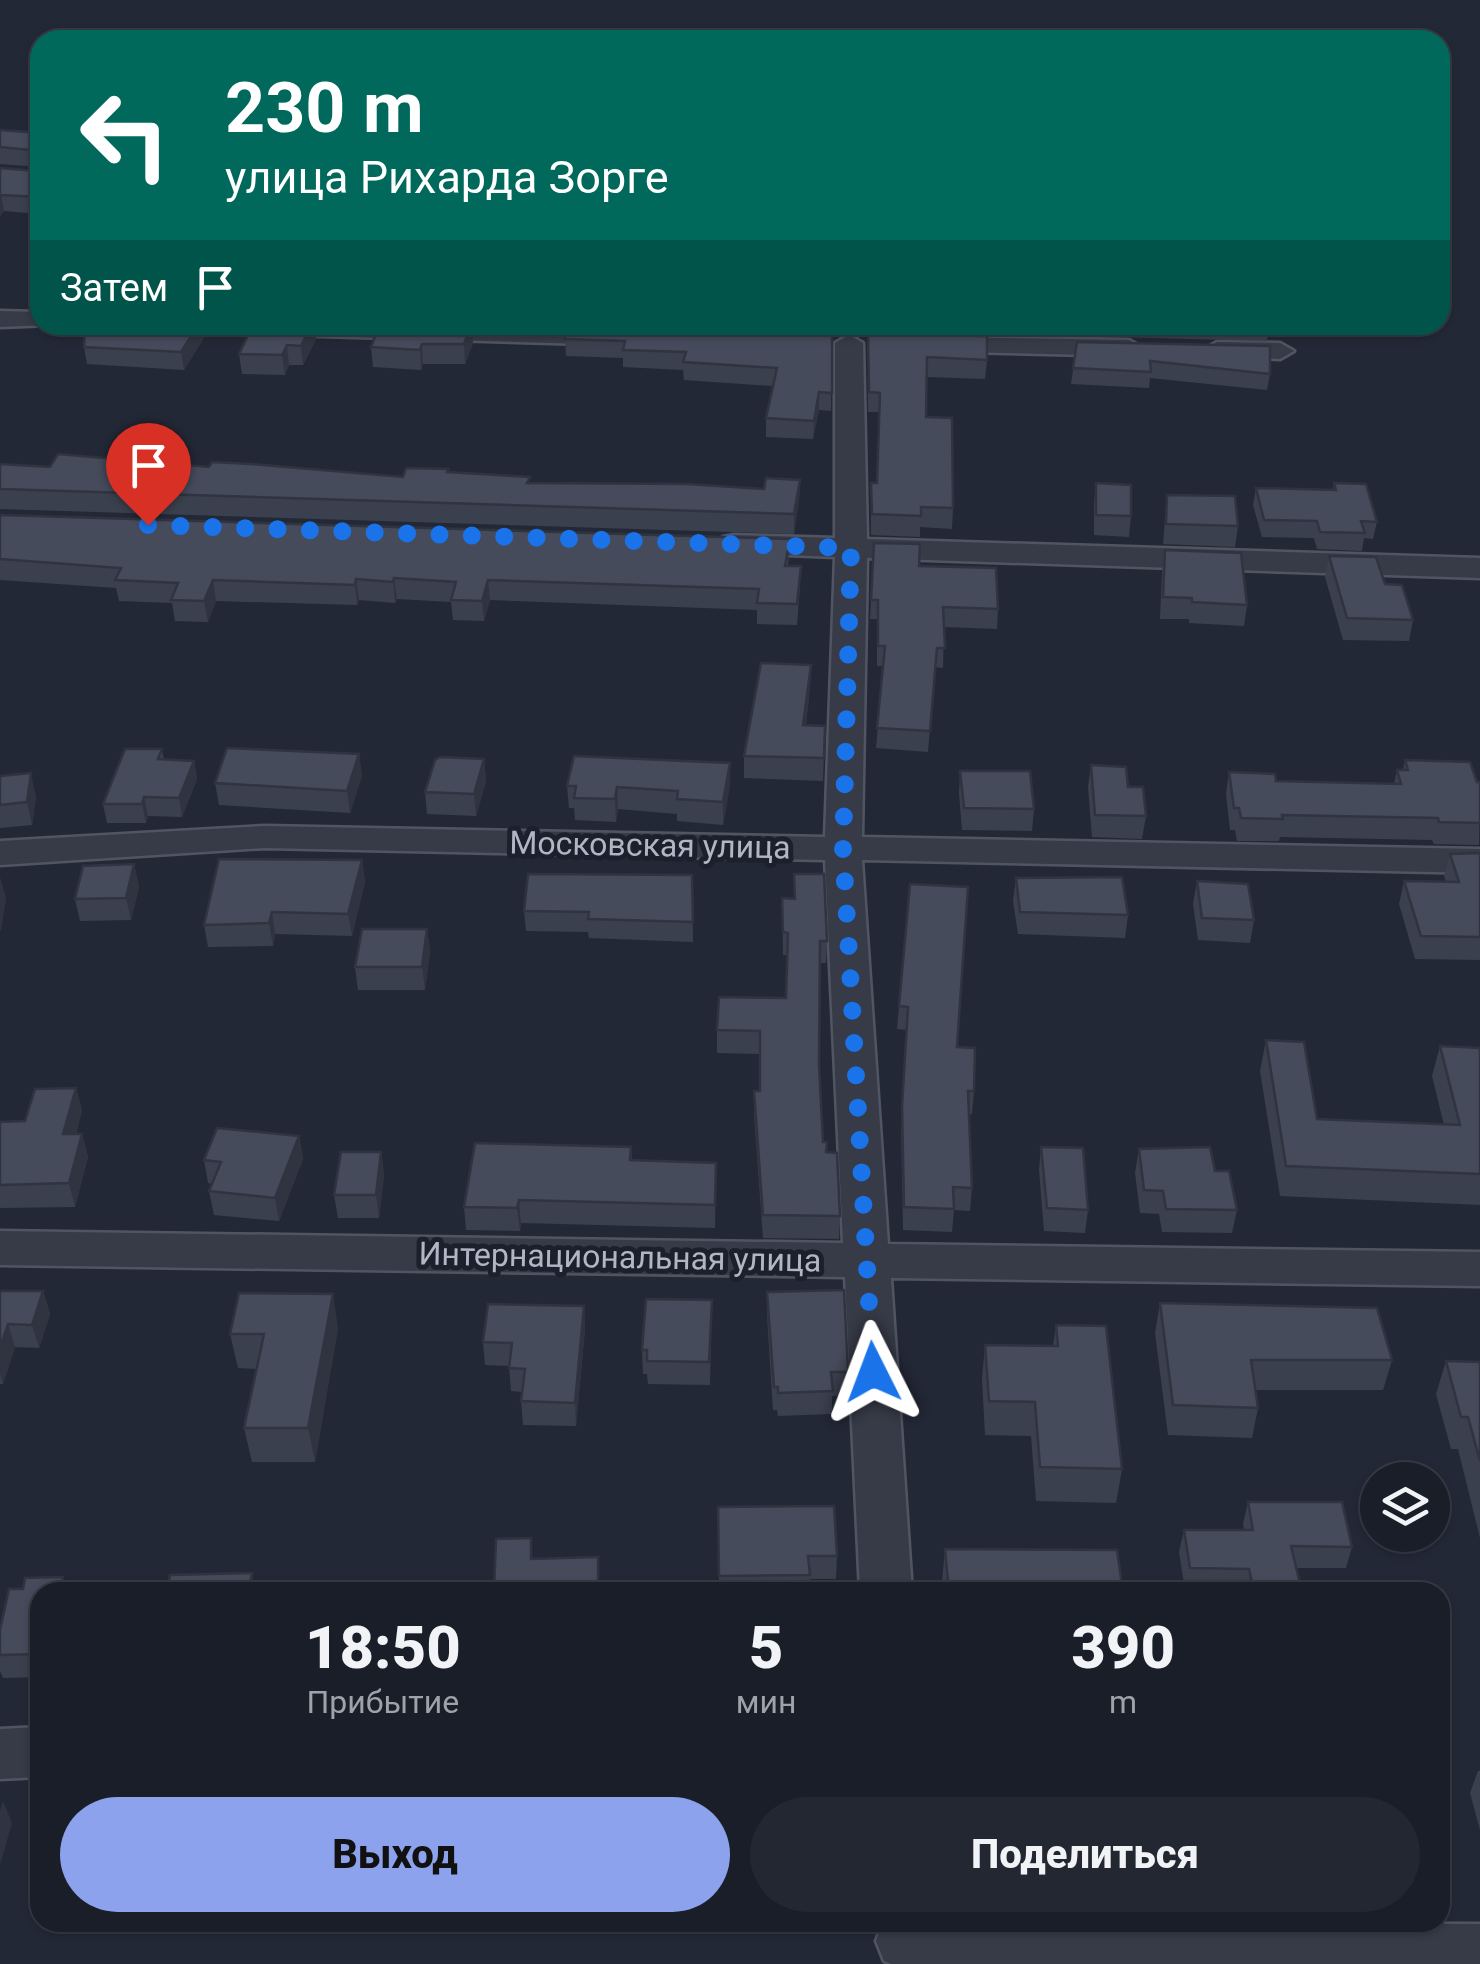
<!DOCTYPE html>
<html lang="ru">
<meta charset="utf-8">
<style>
body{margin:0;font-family:Roboto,sans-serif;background:#232731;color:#f1f3f6;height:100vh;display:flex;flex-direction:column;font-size:38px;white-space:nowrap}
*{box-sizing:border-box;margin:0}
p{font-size:32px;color:#9fa2a8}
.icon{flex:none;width:55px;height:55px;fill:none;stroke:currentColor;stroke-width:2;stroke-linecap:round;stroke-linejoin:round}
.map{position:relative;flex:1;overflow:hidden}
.sheet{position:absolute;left:30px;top:1582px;width:1420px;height:350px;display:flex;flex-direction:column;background:#1a1e29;border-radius:30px;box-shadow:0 2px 8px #0004,0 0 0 2px #383c46}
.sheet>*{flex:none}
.guide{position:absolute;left:30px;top:30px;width:1420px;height:305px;border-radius:30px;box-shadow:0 2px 8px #0004,0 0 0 2px #383c46;background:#00695c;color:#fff;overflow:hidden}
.fabs{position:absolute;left:1360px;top:1462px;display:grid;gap:20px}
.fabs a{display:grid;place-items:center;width:90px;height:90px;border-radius:50%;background:#1a1e29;box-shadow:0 2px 8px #0004,0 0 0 2px #383c46;font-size:50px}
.pin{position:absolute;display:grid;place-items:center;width:85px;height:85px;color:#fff;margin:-102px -42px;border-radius:50% 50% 50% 0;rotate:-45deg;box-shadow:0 0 10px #0007}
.pin .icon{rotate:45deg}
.me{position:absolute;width:110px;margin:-55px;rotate:357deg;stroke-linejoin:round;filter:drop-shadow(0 0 8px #0008)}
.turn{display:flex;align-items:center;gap:35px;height:210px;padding:0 30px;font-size:45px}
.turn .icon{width:130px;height:130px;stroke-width:2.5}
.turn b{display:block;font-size:70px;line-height:85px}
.then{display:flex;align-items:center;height:95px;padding:0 30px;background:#0003;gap:20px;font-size:38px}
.eta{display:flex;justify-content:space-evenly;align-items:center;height:170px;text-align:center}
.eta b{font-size:60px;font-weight:800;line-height:70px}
.primary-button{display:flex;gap:20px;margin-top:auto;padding:20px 30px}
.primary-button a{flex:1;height:115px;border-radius:60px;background:#8da2ed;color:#111;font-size:40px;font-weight:800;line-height:115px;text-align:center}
.primary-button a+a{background:#232731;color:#f1f3f6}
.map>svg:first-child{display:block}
</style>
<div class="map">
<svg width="1480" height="1964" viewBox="0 0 1480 1964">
<rect width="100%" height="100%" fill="#232837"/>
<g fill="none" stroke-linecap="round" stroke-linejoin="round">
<defs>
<g id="minor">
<polygon points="0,311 40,312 40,325 50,325 0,327"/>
<polygon points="205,325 619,329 633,337 619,345 219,333"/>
<polygon points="849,335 863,343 867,539 1480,558 1480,578 867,558 862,837 1480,849 1480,873 862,860 888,1244 1480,1252 1480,1286 891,1278 912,1592 860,1592 845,1277 0,1265 0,1231 843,1243 825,860 265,848 0,865 0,841 265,826 825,837 835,557 734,553 723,551 718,544 723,537 734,535 835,538 835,343"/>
<polygon points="932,337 1129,340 1143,348 1129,356 922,351 918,345 922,339"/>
<polygon points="1217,342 1280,343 1294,351 1280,359 1207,356 1203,350"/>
<polygon points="40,1727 40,1777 0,1779 0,1729"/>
<polygon points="883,1922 1480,1924 1480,1964 891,1964 884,1961 876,1941"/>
</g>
</defs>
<use href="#minor" stroke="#515562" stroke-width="5"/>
<use href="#minor" fill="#373b47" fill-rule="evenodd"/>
</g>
<g fill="#3b404e">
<polygon points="0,130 40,133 40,167 0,164"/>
<polygon points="0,168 36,171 40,168 40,214 4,211 0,216"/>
<polygon points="85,325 207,325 208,331 184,370 87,364 84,347"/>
<polygon points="379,325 473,343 465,364 423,364 421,370 373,367 371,347"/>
<polygon points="690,325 986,325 986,333"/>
<polygon points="1079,325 1268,331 1267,341 1078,336"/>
<polygon points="832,334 831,411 819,410 813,439 766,437 766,418 773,386 684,380 683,370 623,367 623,358 566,356 565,339"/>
<polygon points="868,334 987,360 985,379 927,377 926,417 953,508 952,529 920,527 920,537 871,535 871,483 877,483 880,412 868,412"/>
<polygon points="316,339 303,365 289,365 285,375 242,374 239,354"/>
<polygon points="1077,342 1270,374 1267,390 1150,378 1149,388 1071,384"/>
<polygon points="0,464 50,467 209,467 403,477 449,472 530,483 764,489 800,480 799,500 794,534 0,509"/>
<polygon points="1096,483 1131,516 1129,537 1094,535 1094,504"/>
<polygon points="1334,483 1377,522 1373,539 1364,538 1362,551 1317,549 1314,538 1262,537 1253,505 1256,488 1333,490"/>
<polygon points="1167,495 1238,526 1235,547 1163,544"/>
<polygon points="0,515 790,539 788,566 800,586 797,625 757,624 757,610 490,600 484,621 453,620 451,602 397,599 395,603 359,600 357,605 216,601 208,622 175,621 172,603 119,601 116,588 0,580"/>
<polygon points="874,543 998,609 997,629 944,627 943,668 935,667 928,752 876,748 883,666 877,666 877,619 870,619"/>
<polygon points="1165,550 1247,605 1244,626 1189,623 1189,619 1160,619 1162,571"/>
<polygon points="1329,556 1385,584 1413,620 1409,641 1343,640 1325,577"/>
<polygon points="811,665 810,687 806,725 825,726 823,781 744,778 744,756"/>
<polygon points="162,749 164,760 194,761 197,779 182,817 148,816 146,823 107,823 103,804"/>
<polygon points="359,754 362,776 350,813 219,805 215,783"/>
<polygon points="484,759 486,781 476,816 427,814 425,792"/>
<polygon points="1405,760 1480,782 1479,845 1434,844 1432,840 1280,837 1279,841 1237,841 1235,830 1230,830 1226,794 1229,772 1276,781 1394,784 1397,770 1403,770"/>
<polygon points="730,763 730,785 723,825 677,821 677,814 618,809 616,822 575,820 574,808 569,808 567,786"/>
<polygon points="1091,765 1128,787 1146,816 1142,839 1092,837 1088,787"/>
<polygon points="960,771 1034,809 1032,831 962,830 959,793"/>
<polygon points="0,776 36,796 32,825 0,828"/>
<polygon points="1480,853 1480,960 1415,959 1399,904 1404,881 1446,882 1444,876 1450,854"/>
<polygon points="362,860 365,882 352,936 275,934 273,946 208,947 204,925"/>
<polygon points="134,864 139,887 131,920 80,921 75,899"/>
<polygon points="794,874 827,941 826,963 819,963 819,1065 823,1142 840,1216 839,1239 763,1238 754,1114 754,1091 760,1091 759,1054 717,1053 717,1030 786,998 787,955 783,955 782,898 794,898"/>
<polygon points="692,875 693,942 589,938 588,932 526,931 524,911"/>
<polygon points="1016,878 1128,915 1125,938 1018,934 1013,901"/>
<polygon points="1197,881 1254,920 1250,943 1198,940 1193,904"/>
<polygon points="910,884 957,1047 974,1091 972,1114 969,1114 972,1188 970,1211 954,1210 952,1232 903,1230 901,1129 907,1030 897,1029"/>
<polygon points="427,929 430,951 425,990 358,990 355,967"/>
<polygon points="1266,1040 1317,1119 1444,1125 1432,1076 1440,1046 1480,1048 1480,1205 1280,1196 1260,1071"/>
<polygon points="76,1088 82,1111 76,1134 82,1134 88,1157 75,1207 0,1208 0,1122 25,1121"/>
<polygon points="299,1136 303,1159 279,1221 214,1215 209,1191 212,1184 208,1183 204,1160"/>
<polygon points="631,1147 632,1160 716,1163 715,1228 521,1223 520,1231 466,1230 464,1207"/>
<polygon points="1041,1147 1088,1210 1085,1233 1044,1231 1039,1170"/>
<polygon points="1139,1149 1215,1171 1237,1210 1232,1233 1162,1232 1159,1214 1140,1213 1135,1173"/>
<polygon points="381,1152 384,1175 379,1218 338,1218 334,1195"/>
<polygon points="0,1291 43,1291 50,1314 39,1348 15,1347 3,1384 0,1384"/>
<polygon points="767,1292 848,1372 847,1395 832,1396 832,1414 778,1416 777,1410 773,1410 767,1316"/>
<polygon points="712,1300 710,1385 648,1384 647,1374 643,1374 642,1350"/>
<polygon points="1160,1303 1392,1360 1383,1390 1256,1390 1258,1408 1252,1438 1168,1435 1155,1333"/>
<polygon points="584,1306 585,1329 576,1426 523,1425 521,1401 522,1392 511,1391 509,1366 485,1365 483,1342"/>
<polygon points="1056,1325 1122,1469 1116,1503 1036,1501 1031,1436 985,1435 982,1379 985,1345 1053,1346"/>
<polygon points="338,1328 315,1462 252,1462 244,1428 256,1369 238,1368 230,1334"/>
<polygon points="1446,1361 1480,1362 1480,1538 1458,1449 1451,1449 1436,1394"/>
<polygon points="1248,1502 1352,1547 1346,1568 1296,1568 1302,1592 1244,1592 1244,1590 1185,1590 1179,1552 1184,1530 1244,1530 1243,1524"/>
<polygon points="718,1507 837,1556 836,1579 810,1579 809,1592 719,1592"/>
<polygon points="945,1549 1123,1592 943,1592 942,1582"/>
<polygon points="63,1577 68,1591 122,1590 122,1592 40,1592 40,1677 3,1678 0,1671 0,1630 9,1589 23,1589 25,1578"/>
<polygon points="1478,1771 1480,1771 1480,1830 1470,1793"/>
<polygon points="199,1922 298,1922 298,1924 202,1932"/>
</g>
<g fill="#303440">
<polygon points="1,194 4,211 0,216 0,195"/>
<polygon points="198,325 207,325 208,331 184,370 181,352"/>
<polygon points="311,325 315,325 316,339 303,365 301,346"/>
<polygon points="471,325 473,343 465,364 464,344"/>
<polygon points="422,344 423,364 421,370 420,350"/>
<polygon points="287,345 289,365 285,375 282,355"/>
<polygon points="819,392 819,410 813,439 814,421"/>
<polygon points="800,480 799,500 794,534 794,514"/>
<polygon points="394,578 397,599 395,603 393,582"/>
<polygon points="356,579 359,600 357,605 355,585"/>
<polygon points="213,580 216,601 208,622 204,601"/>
<polygon points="488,580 490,600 484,621 482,601"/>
<polygon points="811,665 810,687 803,747 803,725"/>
<polygon points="359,754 362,776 350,813 347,791"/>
<polygon points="484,759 486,781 476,816 474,794"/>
<polygon points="194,761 197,779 182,817 179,798"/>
<polygon points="730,763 730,785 723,825 723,802"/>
<polygon points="31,773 36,796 32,825 27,802"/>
<polygon points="617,787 618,809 616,822 615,799"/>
<polygon points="144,797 148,816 146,823 142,804"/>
<polygon points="362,860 365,882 352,936 348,914"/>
<polygon points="134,864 139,887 131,920 126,898"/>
<polygon points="0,877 6,898 1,932 0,929"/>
<polygon points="272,912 275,934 273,946 269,923"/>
<polygon points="427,929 430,951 425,990 422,967"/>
<polygon points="76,1088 82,1111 69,1158 63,1134"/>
<polygon points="82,1134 88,1157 75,1207 69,1183"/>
<polygon points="299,1136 303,1159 279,1221 275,1198"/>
<polygon points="381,1152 384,1175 379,1218 376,1195"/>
<polygon points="519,1200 521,1223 520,1231 517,1208"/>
<polygon points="43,1291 50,1314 39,1348 32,1325"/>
<polygon points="333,1294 338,1328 315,1462 308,1428"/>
<polygon points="584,1306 585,1329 576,1426 575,1403"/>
<polygon points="8,1324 15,1347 3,1384 0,1374 0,1348"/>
<polygon points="252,1573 256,1592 249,1592"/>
<polygon points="63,1577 68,1592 61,1592"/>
<polygon points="3,1801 12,1823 0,1865 0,1811"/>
</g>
<g fill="#454b5b" stroke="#303440" stroke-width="2.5">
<polygon points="0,130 40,133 40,160 39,151 0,147"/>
<polygon points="0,168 36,171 40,168 40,197 0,195"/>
<polygon points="85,325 198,325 181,352 84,347"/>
<polygon points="253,325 311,325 301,346 287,345 282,355 239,354"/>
<polygon points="379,325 471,325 464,344 422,344 420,350 371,347"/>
<polygon points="1079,325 1268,325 1268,331 1079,326"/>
<polygon points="566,328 832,334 832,393 819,392 814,421 766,418 777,368 683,362 686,352 623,350 625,341 565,339"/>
<polygon points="868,334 987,336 987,360 927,357 926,417 952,418 953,508 921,507 921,516 872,514 871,483 877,483 880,393 869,392"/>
<polygon points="1077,342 1270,346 1270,374 1150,361 1151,372 1073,368"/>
<polygon points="58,454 209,467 212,462 251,464 403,477 406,468 448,469 447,472 530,477 527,483 687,484 764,489 766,478 800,480 794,514 0,489 0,464 50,467"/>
<polygon points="1096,483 1131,485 1131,516 1096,515"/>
<polygon points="1334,483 1366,484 1377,522 1361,521 1365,533 1320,532 1317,521 1264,520 1256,488 1336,490"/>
<polygon points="1167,495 1235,496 1238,526 1166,524"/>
<polygon points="0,515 790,539 785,566 801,566 797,604 757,603 759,589 488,580 482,601 451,600 456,582 394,578 393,582 356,579 355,585 213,580 204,601 171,600 178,583 115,580 121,568 0,559"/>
<polygon points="874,543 920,544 919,566 996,568 998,609 943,607 945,648 937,648 930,731 877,728 885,646 878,646 878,600 871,600"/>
<polygon points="1165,550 1241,553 1247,605 1192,602 1192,598 1163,597"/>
<polygon points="1329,556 1376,557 1385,584 1402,585 1413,620 1347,618"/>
<polygon points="761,663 811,665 803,725 825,726 824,758 744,756"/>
<polygon points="227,748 359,754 347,791 215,783"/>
<polygon points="125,749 162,749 158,759 194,761 179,798 144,797 142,804 103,804"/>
<polygon points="574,756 730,763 723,802 677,799 678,791 617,787 615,799 574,798 576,786 567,786"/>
<polygon points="440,757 484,759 474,794 425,792 435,760"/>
<polygon points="1405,760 1470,762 1477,782 1480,782 1480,823 1439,822 1438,818 1282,815 1283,819 1241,818 1239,808 1234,808 1229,772 1275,774 1276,781 1401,784 1397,770 1408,770"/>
<polygon points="1091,765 1126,767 1128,787 1143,787 1146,816 1095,815"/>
<polygon points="960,771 1030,771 1034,809 964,808"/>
<polygon points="31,773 27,802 0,805 0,776"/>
<polygon points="1480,853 1480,937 1421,936 1404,881 1459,882 1450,854"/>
<polygon points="219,859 362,860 348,914 272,912 269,923 204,925"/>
<polygon points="134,864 126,898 75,899 83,866"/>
<polygon points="528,874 692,875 693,922 588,919 589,912 524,911"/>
<polygon points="794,874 824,874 827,941 820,941 819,1065 823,1142 827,1142 826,1152 837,1153 840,1216 763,1215 754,1091 760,1091 760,1031 717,1030 719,997 786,998 788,933 783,932 782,898 795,899"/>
<polygon points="1122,877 1128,915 1020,912 1016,878"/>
<polygon points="1197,881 1248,884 1254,920 1202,918"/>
<polygon points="910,884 968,887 957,1047 975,1048 974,1091 968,1091 972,1188 953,1187 954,1209 904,1207 902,1106 908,1007 899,1006"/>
<polygon points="362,929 427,929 422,967 355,967"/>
<polygon points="1266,1040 1304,1042 1317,1119 1460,1125 1440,1046 1480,1048 1480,1174 1286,1166"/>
<polygon points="76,1088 63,1134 82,1134 69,1183 0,1185 0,1122 25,1121 35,1089"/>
<polygon points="217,1128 299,1136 275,1198 209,1191 221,1162 204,1160"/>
<polygon points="475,1143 631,1147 630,1160 716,1163 715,1205 519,1200 517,1208 464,1207"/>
<polygon points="1041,1147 1083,1148 1088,1210 1047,1208"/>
<polygon points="1210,1147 1215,1171 1229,1171 1237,1210 1166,1209 1163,1191 1144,1190 1139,1149"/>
<polygon points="341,1152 381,1152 376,1195 334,1195"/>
<polygon points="844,1290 848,1372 831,1372 833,1391 778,1393 778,1387 774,1387 767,1292"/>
<polygon points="0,1291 43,1291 32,1325 8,1324 0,1348"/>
<polygon points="239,1293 333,1294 308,1428 244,1428 264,1334 230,1334"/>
<polygon points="646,1299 712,1300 709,1362 647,1361 647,1350 642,1350"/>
<polygon points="1160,1303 1377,1308 1392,1360 1251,1360 1258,1408 1173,1405"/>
<polygon points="488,1304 584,1306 575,1403 521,1401 525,1369 509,1368 512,1343 483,1342"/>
<polygon points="1056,1325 1106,1326 1122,1469 1040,1467 1035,1402 989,1401 985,1345 1058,1346"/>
<polygon points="1446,1361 1480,1362 1480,1461 1468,1417 1461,1417"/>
<polygon points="1248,1502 1342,1502 1352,1547 1291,1546 1302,1592 1254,1592 1249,1569 1190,1568 1184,1530 1253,1530"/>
<polygon points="834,1506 837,1556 808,1556 810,1575 719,1576 718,1507"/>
<polygon points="531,1538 531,1559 598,1557 598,1592 494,1592 496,1539"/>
<polygon points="945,1549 1117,1550 1123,1592 949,1592"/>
<polygon points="252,1573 249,1592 167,1592 170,1575"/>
<polygon points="63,1577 60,1592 122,1590 121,1592 40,1592 40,1654 0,1655 0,1630 9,1589 23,1589 25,1578"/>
</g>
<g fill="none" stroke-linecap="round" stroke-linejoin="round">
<polyline stroke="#1a73e8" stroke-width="18" stroke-dasharray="0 32.4" points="148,525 851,548 843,849 873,1372"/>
</g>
<g text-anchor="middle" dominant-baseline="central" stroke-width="10" stroke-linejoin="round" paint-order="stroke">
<g font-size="32" fill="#b1b5c4" stroke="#1c202c">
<text transform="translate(650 845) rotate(1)">Московская улица</text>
<text transform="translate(620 1257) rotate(1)">Интернациональная улица</text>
</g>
</g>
</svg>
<div class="fabs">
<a><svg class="icon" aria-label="layers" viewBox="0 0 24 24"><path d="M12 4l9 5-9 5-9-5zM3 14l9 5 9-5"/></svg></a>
</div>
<div class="pin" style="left:148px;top:525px;background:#d93025"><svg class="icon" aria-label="arrive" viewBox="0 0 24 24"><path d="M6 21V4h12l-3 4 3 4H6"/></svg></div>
<svg class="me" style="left:873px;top:1372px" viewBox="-20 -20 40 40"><path d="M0-17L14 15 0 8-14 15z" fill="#1a73e8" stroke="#fff" stroke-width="4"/></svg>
<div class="guide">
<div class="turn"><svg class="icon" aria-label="left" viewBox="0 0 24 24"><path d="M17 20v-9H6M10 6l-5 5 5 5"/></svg><div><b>230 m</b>улица Рихарда Зорге</div></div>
<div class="then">Затем<svg class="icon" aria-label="arrive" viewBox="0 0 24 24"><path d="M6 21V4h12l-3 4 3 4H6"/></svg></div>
</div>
<section class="sheet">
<div class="eta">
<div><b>18:50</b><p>Прибытие</p></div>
<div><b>5</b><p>мин</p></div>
<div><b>390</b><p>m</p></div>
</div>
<div class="primary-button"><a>Выход</a><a>Поделиться</a></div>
</section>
</div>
